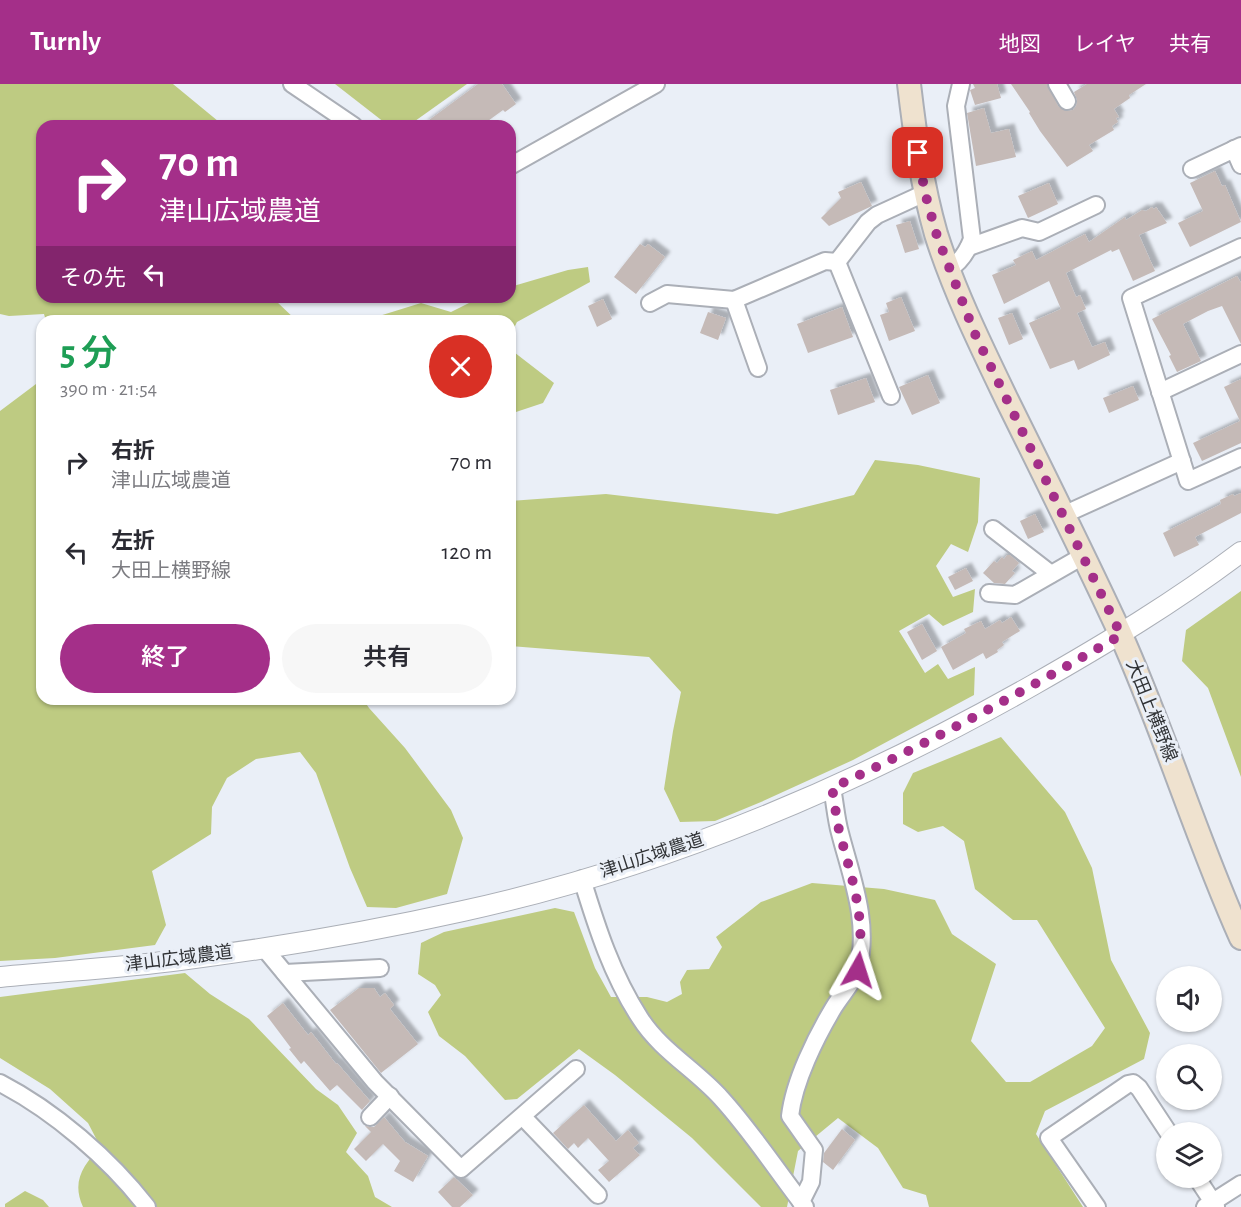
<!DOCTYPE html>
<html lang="ja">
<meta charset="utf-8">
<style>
body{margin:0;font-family:"Alegreya Sans","Noto Sans JP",sans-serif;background:#f7f7f7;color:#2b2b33;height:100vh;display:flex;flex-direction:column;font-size:22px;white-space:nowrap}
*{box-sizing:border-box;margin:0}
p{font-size:20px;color:#7c7c81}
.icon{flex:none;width:33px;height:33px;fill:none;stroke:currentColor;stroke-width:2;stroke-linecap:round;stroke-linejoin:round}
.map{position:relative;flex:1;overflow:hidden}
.side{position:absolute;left:36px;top:231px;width:480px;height:390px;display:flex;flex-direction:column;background:#fff;border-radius:18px;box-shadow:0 2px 4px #0004}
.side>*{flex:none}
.hud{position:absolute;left:36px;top:36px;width:480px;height:183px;border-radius:18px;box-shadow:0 2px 4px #0004;background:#a42f89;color:#fff;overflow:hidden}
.controls{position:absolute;left:1156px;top:882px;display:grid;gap:12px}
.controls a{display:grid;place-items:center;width:66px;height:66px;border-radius:50%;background:#fff;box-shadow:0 2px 4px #0004;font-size:30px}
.pin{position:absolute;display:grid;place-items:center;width:51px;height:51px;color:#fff;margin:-26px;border-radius:12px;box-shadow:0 3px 9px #0006}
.me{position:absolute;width:66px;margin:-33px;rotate:6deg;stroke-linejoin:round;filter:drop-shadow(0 0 4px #0008)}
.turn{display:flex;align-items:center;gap:21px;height:126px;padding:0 24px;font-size:27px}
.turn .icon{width:78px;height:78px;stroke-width:2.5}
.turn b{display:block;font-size:42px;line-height:51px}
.then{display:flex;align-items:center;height:57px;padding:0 24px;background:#0003;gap:12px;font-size:22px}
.round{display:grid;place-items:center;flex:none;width:63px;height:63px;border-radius:32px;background:#f7f7f7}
.head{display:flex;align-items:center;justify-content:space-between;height:102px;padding:0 24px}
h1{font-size:36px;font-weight:600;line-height:45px;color:#1e9e55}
.button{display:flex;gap:12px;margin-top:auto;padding:12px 24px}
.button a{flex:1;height:69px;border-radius:36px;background:#a42f89;color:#fff;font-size:24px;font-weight:600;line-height:69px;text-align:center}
.button a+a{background:#f7f7f7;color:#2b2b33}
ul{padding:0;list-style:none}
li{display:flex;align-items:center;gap:18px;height:90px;padding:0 24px}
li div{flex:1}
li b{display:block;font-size:22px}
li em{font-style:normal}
header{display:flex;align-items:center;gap:36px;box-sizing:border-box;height:84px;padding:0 30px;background:#a42f89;color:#fff}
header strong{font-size:28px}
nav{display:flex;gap:33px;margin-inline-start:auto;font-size:21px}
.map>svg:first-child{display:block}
</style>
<header>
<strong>Turnly</strong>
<nav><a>地図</a><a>レイヤ</a><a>共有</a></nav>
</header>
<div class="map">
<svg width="1241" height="1123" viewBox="0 0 1241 1123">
<defs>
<filter id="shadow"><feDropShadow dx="5.5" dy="-5.5" stdDeviation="1.5" flood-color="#0004"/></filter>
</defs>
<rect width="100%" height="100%" fill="#eaeff7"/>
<g fill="#becb82">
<polygon points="0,0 173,0 224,42 42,42 42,213 276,213 276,217 297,237 46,237 44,230 9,232 0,230"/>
<polygon points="335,0 467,0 408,42 389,42"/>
<polygon points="588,183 590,198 517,238 510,252 510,237 363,237 421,219 451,228 481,213 510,213 510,203 568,186"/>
<polygon points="510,265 554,299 543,319 510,330"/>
<polygon points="42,279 42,615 363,615 369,624 405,664 451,726 463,754 447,810 396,824 367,823 350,784 316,689 300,668 256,675 227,694 212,723 211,750 152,787 166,841 155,861 55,874 0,877 0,327 36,300"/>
<polygon points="875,376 918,381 980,394 978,438 968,468 951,460 936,482 953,513 975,505 973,528 943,542 929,530 899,547 925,589 938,580 948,595 975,583 974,611 853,676 761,718 715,737 680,738 664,705 673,647 681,608 649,573 510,562 510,417 606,410 777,430 854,411"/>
<polygon points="1241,507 1241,693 1208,604 1182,577 1186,546"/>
<polygon points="1001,653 1065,728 1092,784 1111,876 1150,949 1144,975 1045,1027 1036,1050 1083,1123 929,1123 926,1111 903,1104 878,1064 838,1034 798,1067 787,1123 761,1123 692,1054 615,991 579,965 517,1015 505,1016 465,972 439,952 428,928 441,911 435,901 418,890 421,859 444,848 555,824 574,828 595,884 611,913 647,913 667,918 682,910 680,898 687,886 709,885 722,863 716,853 761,818 812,799 884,805 935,816 952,850 996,880 971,957 1006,998 1030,998 1092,962 1105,944 1037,836 1013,836 975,805 964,757 943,742 918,748 903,740 903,709 913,689"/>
<path d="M185,889L210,910L249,935L316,1005L338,1021L357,1049L346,1068L368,1092L375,1113L392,1123H83C71,1096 84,1082 100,1062L88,1039L50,1005L0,974V913Z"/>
<polygon points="25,1107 43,1116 49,1123 5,1123 5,1120"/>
</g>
<g fill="#c5bab7" filter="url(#shadow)">
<polygon points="478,0 502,0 516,20 505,28 503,26 481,42 421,42"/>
<polygon points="973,0 997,0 1001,14 975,21 970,6 975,4"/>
<polygon points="1011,0 1047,0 1058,22 1066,27 1073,26 1076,22 1077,16 1074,8 1087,0 1146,0 1129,11 1130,14 1114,25 1119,33 1116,34 1118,38 1112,42 1114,46 1089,61 1093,67 1067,83 1040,47 1029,29 1030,28"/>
<polygon points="984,24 991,49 1009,45 1016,73 976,82 967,29"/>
<polygon points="1215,87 1222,102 1225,101 1241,138 1190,163 1178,139 1203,127 1190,99"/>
<polygon points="861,98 872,122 829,142 821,134 841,114 838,108"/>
<polygon points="1049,99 1058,120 1028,134 1018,112"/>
<polygon points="1152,123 1154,125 1156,123 1167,139 1139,151 1155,187 1133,197 1119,165 1112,168 1111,166 1066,189 1076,213 1080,211 1086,225 1077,229 1092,263 1105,258 1110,271 1078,286 1074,276 1050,285 1029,239 1061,225 1049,197 1004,220 992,191 1016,181 1013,176 1032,167 1036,176 1085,150 1089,158 1125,133 1126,136 1142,126 1146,127"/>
<polygon points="910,137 919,165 905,169 896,141"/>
<polygon points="640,160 645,163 648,160 665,173 636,210 614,193"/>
<polygon points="1237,192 1241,199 1241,260 1222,222 1208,227 1183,240 1201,277 1177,288 1169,272 1171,271 1152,235"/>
<polygon points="901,213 915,247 889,257 880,231 889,228 886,219"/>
<polygon points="603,215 612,235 597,243 588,222"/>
<polygon points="842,223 853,253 808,269 797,240"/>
<polygon points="708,228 726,234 718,256 700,249"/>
<polygon points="1012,229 1023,255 1009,261 998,234"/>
<polygon points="928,291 940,319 912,331 899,303"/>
<polygon points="866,294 875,318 838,331 830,306"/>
<polygon points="1241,295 1241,359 1202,377 1193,359 1240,337 1224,303"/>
<polygon points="1133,302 1139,316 1109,329 1103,314"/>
<polygon points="1241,409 1241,429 1195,453 1199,461 1174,473 1163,449 1221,420 1220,416 1233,410 1234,412"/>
<polygon points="1035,430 1044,448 1028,455 1020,437"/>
<polygon points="1007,471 1010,471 1019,479 1012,487 1015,489 1005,500 994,499 983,489 994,477 997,479 1002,473 1004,475"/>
<polygon points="966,484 973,497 955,506 948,493"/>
<polygon points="1011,533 1020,547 1002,558 1004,561 997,566 998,568 986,575 983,569 953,586 941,563 966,549 964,545 981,537 985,545 1000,536 1002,539"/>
<polygon points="922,540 937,567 922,576 907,548"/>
<polygon points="359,904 374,904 380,913 385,909 394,921 390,925 418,960 381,989 330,926"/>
<polygon points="283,919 308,951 311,948 336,980 337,979 370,1017 362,1026 337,1001 330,1007 304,977 301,980 289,965 291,964 267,932"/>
<polygon points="584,1021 616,1057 628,1046 639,1059 633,1064 640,1071 609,1098 598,1086 609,1077 588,1054 578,1064 574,1059 568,1065 553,1049"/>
<polygon points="384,1033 405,1058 428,1072 413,1098 394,1087 400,1077 383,1060 366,1077 354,1065 371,1048 365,1042 374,1043"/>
<polygon points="842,1045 855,1056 833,1086 823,1078 824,1069"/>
<polygon points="454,1093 473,1111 460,1123 452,1123 438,1108"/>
</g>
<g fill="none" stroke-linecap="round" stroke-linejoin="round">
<defs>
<g id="minor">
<polyline points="292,0 354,42"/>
<polyline points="1057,0 1067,17"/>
<polyline points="1234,65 1241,81"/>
<polyline points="510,82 656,0"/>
<polyline points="1192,85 1241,62"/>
<polyline points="969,163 1022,144 1039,148 1096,121"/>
<polyline points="1241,163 1131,214 1188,397 1241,373"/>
<polyline points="837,178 891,312"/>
<polyline points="837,178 868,138 877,131 925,109"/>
<path d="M949,185C961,178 967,168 972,155L956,22L961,0"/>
<polyline points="734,216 758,284"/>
<polyline points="650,219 667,210 734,216 825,177 837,178"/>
<polyline points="1160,308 1241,270"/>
<polyline points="1063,431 1182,377"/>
<polyline points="993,445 1051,490"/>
<polyline points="989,509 1015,511 1083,472"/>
<path d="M582,795C597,844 612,891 640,934C660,966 696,986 721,1014C752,1048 777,1087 805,1123"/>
<polyline points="264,864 375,998 461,1085 576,985"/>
<polyline points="285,889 380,884"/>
<path d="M0,999C54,1027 110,1075 147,1123"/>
<polyline points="370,1033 390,1012"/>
<polyline points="523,1033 598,1111"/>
<polyline points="1197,1094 1216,1123"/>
<path d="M801,1118L811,1098L814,1066L790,1032C794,997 816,953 834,923C842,910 854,898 858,884C870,839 851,792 840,749C836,735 835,719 832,704"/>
<polyline points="1097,1123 1049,1054 1128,1000 1133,999 1139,1004 1168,1048"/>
<polyline points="1205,1123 1241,1100"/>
</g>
<path id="tertiary" d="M0,893C60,887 120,884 180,876C275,864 369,848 463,827C664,783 855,702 1033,601C1105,560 1175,518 1241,468"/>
<path id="secondary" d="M909,0C915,51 922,101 936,150C954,207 981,262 1007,316C1045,393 1084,471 1120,549C1165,649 1196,754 1241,854"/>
</defs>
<use href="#minor" stroke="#abafb7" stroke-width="20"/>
<use href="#tertiary" stroke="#abafb7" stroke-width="22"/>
<use href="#secondary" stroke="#abafb7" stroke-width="26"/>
<use href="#minor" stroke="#fff" stroke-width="16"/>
<use href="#tertiary" stroke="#fff" stroke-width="20"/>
<use href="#secondary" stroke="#efe2cf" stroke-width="22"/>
</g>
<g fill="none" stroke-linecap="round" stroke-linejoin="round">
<path stroke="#a42f89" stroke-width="10" stroke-dasharray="0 18" d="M858,886C866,834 853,799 840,750C836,735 835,719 832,704C931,658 1026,606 1121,551L975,250L937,152L925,109L918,69"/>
</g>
<g text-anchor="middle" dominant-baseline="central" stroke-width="6" stroke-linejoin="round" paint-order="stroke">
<g font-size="18" fill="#313336" stroke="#eaeff7">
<text transform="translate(1151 627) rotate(68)">大田上横野線</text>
<text transform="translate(652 772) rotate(-18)">津山広域農道</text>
<text transform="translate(179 875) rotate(-7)">津山広域農道</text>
</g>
</g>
</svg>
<div class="controls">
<a><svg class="icon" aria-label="sound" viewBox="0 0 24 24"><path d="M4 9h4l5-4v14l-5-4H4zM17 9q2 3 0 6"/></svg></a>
<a><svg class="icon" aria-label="search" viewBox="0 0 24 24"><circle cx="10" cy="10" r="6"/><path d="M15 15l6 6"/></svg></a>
<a><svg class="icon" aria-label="layers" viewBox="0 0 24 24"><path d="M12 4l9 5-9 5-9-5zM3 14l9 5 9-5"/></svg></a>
</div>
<div class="pin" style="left:918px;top:69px;background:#d93025"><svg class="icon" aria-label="arrive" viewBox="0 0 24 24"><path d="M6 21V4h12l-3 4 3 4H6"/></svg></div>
<svg class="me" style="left:858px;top:886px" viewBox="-20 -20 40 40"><path d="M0-17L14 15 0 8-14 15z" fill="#a42f89" stroke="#fff" stroke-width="4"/></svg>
<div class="hud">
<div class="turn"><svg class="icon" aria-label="right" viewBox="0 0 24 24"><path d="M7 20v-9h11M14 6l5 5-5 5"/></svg><div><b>70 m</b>津山広域農道</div></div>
<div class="then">その先<svg class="icon" aria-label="left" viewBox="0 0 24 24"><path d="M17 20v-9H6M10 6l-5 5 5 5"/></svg></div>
</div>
<section class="side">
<div class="head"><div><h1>5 分</h1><p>390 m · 21:54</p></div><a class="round" style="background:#d93025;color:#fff"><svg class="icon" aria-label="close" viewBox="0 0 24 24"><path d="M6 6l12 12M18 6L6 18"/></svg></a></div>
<ul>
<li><svg class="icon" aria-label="right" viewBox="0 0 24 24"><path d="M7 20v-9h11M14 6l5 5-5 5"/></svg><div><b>右折</b><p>津山広域農道</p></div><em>70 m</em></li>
<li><svg class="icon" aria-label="left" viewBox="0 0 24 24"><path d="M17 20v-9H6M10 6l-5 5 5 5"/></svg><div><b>左折</b><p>大田上横野線</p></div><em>120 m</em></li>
</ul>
<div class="button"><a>終了</a><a>共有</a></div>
</section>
</div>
